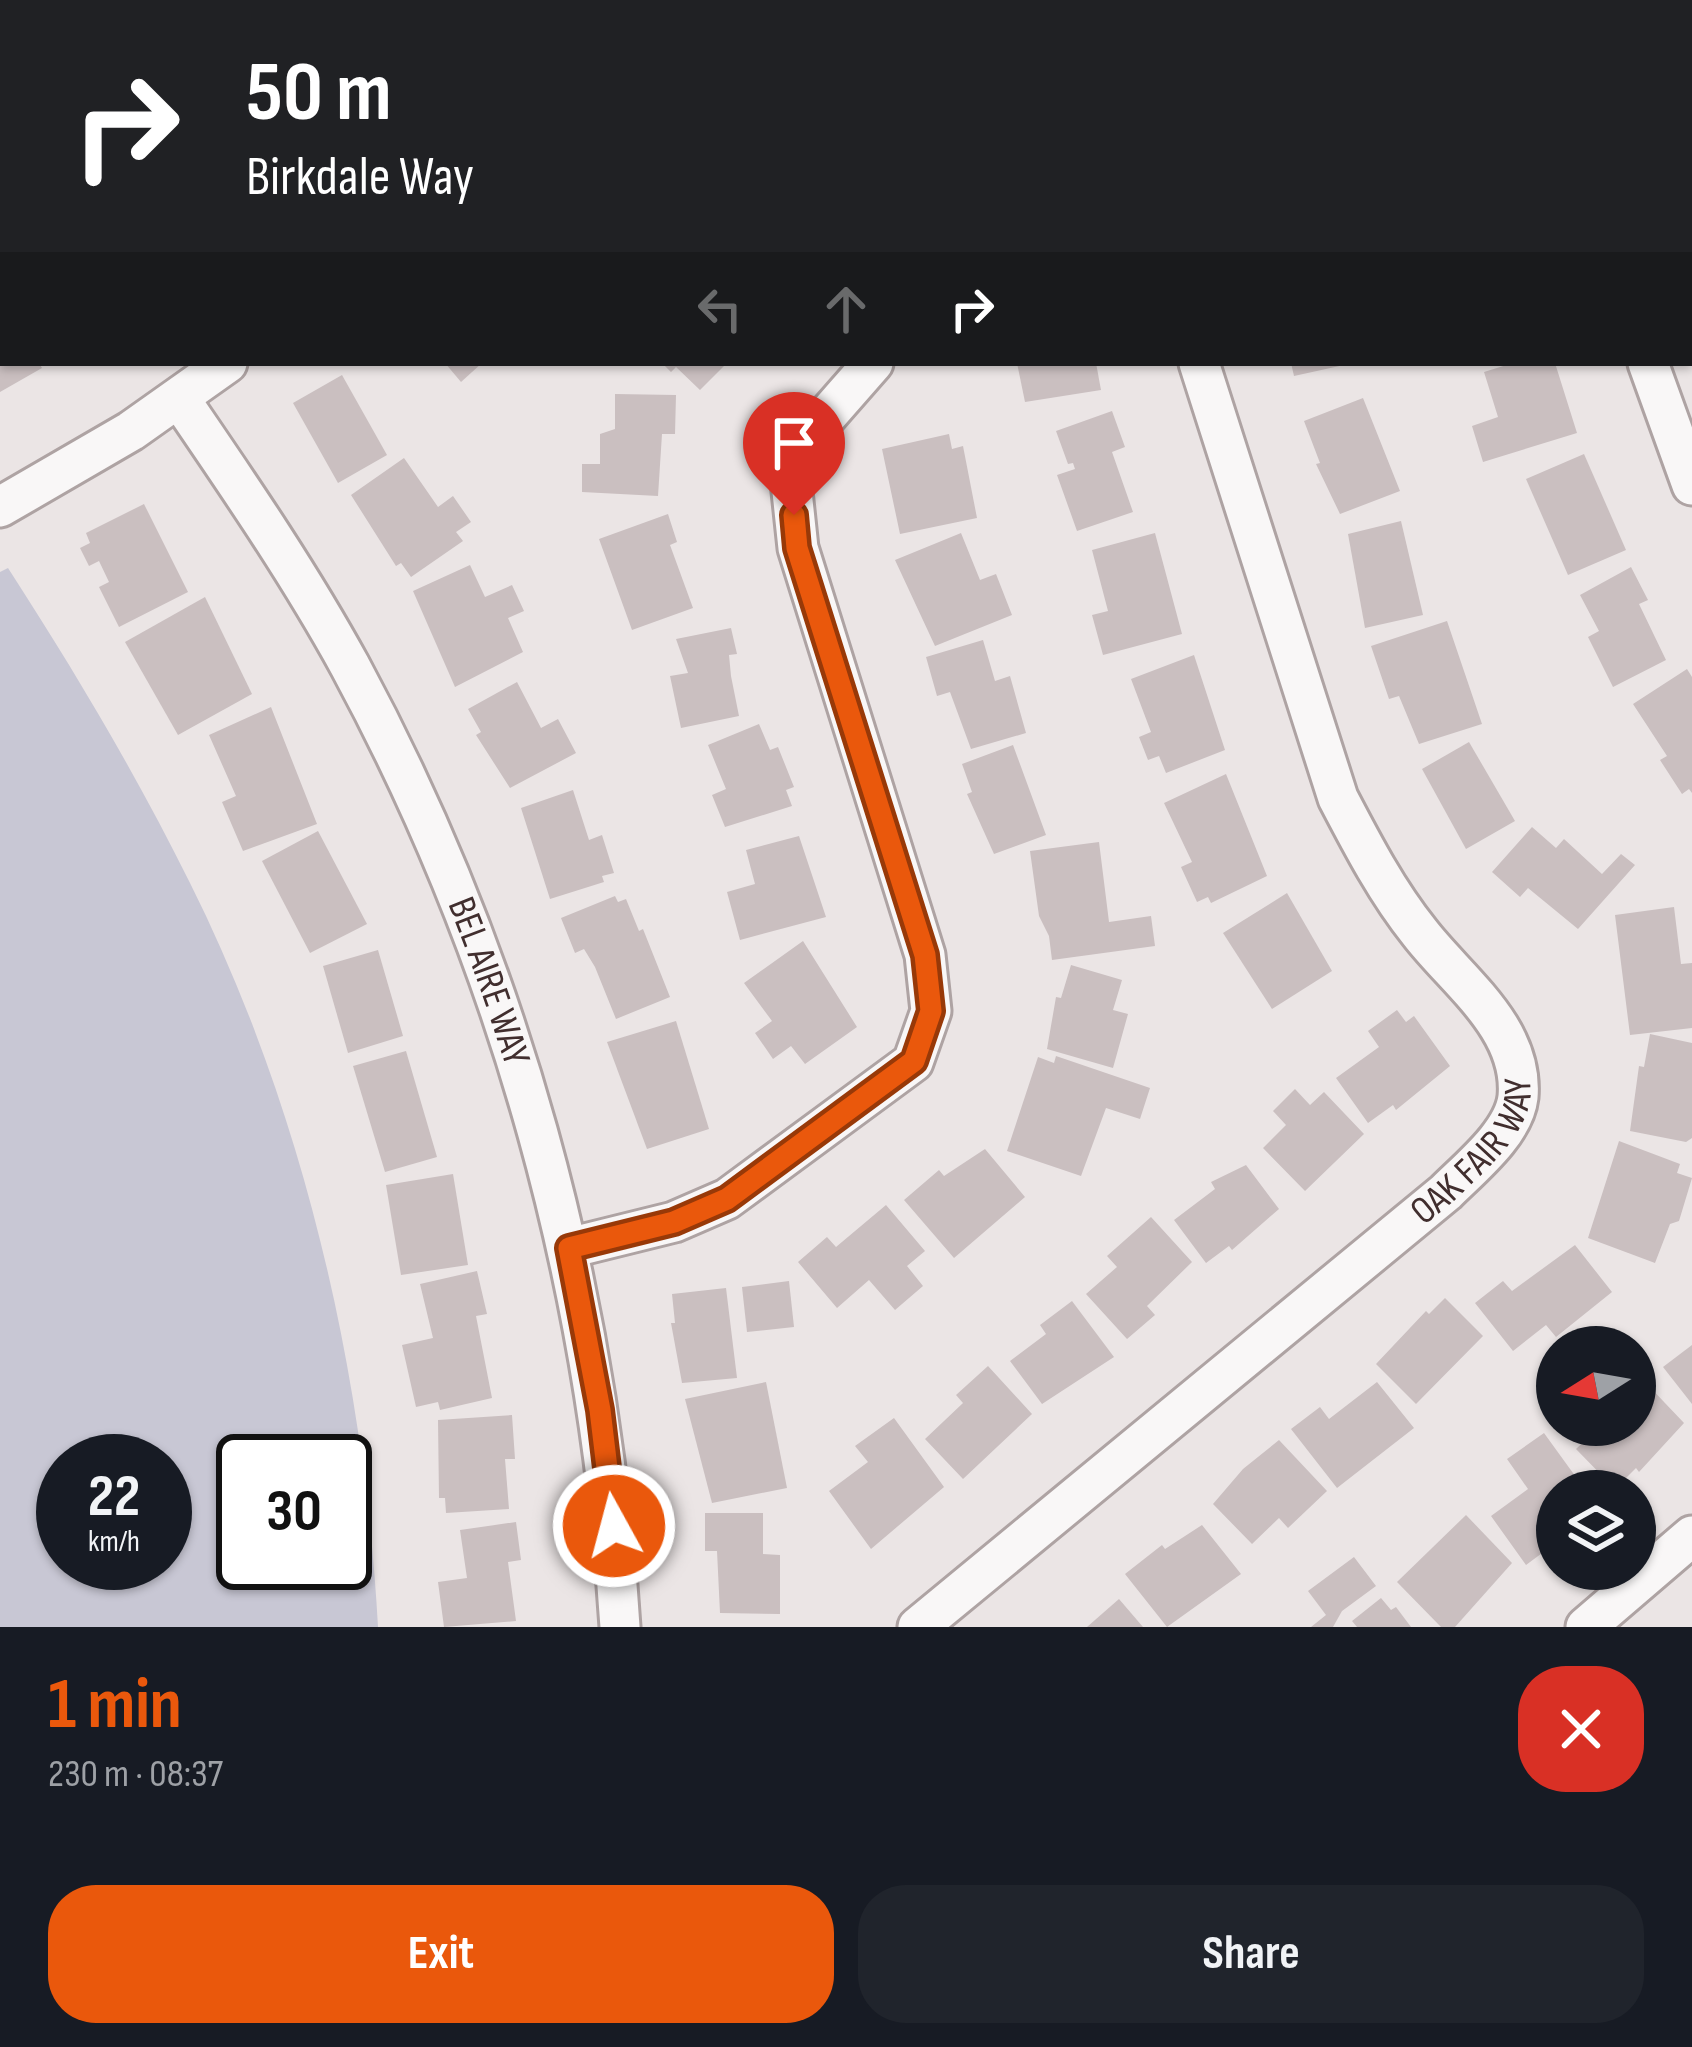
<!DOCTYPE html>
<meta charset="utf-8">
<style>
body{margin:0;font-family:"Sofia Sans Condensed",sans-serif;background:#20242c;color:#f1f3f6;height:100vh;display:flex;flex-direction:column;font-size:45px;white-space:nowrap}
*{box-sizing:border-box;margin:0}
p{font-size:39px;color:#9ea1a6}
.icon{flex:none;width:66px;height:66px;fill:none;stroke:currentColor;stroke-width:2;stroke-linecap:round;stroke-linejoin:round}
.map{position:relative;height:1627px;overflow:hidden}
.panel{display:flex;flex-direction:column;background:#171b24;flex:1}
.panel>*{flex:none}
.top-card{position:absolute;left:0px;top:0px;width:1692px;height:366px;box-shadow:0 3px 9px #0004;background:#202124;color:#fff;overflow:hidden}
.needle{width:78px;rotate:259deg}
.fabs{position:absolute;left:1536px;top:1326px;display:grid;gap:24px}
.fabs a{display:grid;place-items:center;width:120px;height:120px;border-radius:50%;background:#171b24;box-shadow:0 3px 9px #0004;font-size:60px}
.speed{position:absolute;left:36px;top:1434px;display:flex;gap:24px;font-size:60px;font-weight:700;text-align:center}
.speed>*{display:grid;place-content:center;width:156px;height:156px;border-radius:50%;background:#171b24;box-shadow:0 3px 9px #0004;line-height:1}
.speed small{font-size:30px;font-weight:400}
.speed .limit{border:6px solid #111;border-radius:18px;background:#fff;color:#111}
.pin{position:absolute;display:grid;place-items:center;width:102px;height:102px;color:#fff;margin:-123px -51px;border-radius:50% 50% 50% 0;rotate:-45deg;box-shadow:0 0 12px #0007}
.pin .icon{rotate:45deg}
.me{position:absolute;width:132px;margin:-66px;rotate:353deg;stroke-linejoin:round;filter:drop-shadow(0 0 9px #0008)}
.turn{display:flex;align-items:center;gap:42px;height:252px;padding:0 48px;font-size:54px}
.turn .icon{width:156px;height:156px;stroke-width:2.5}
.turn b{display:block;font-size:84px;line-height:102px}
.lanes{display:flex;align-items:center;height:114px;padding:0 48px;background:#0003;justify-content:center;gap:60px;direction:ltr}
.lanes .off{opacity:.35}
.round{display:grid;place-items:center;flex:none;width:126px;height:126px;border-radius:48px;background:#20242c}
.summary{display:flex;align-items:center;justify-content:space-between;height:204px;padding:0 48px}
h1{font-size:72px;font-weight:700;line-height:90px;color:#ea580c}
.primary-button{display:flex;gap:24px;margin-top:auto;padding:24px 48px}
.primary-button a{flex:1;height:138px;border-radius:48px;background:#ea580c;color:#fff;font-size:48px;font-weight:700;line-height:138px;text-align:center}
.primary-button a+a{background:#20242c;color:#f1f3f6}
.map>svg:first-child{display:block}
</style>
<div class="map">
<svg width="1692" height="1627" viewBox="0 0 1692 1627">
<rect width="100%" height="100%" fill="#ebe5e5"/>
<g fill="#c8c7d4" fill-rule="evenodd">
<polygon points="0,0 264,0 3,3 0,224"/>
<path d="M8,568C74,670 136,774 190,883C304,1111 364,1374 378,1627H0V572ZM63,1461H165V1563H63ZM243,1461H345V1563H243Z"/>
</g>
<g fill="#cabfc0">
<polygon points="0,363 39,363 42,368 0,392"/>
<polygon points="445,363 482,363 461,382"/>
<polygon points="662,363 727,363 700,390 676,367 671,372"/>
<polygon points="1017,363 1096,363 1101,390 1025,402"/>
<polygon points="1291,363 1344,363 1344,365 1294,376"/>
<polygon points="1513,363 1555,363 1577,433 1483,462 1472,426 1498,417 1484,372"/>
<polygon points="342,375 387,455 338,483 293,403"/>
<polygon points="615,394 676,395 675,434 662,434 658,496 582,492 582,464 600,464 600,434 615,429"/>
<polygon points="1363,398 1400,491 1340,514 1316,464 1320,463 1304,421"/>
<polygon points="1112,411 1125,447 1112,452 1133,512 1077,531 1057,475 1075,469 1073,463 1068,464 1056,431"/>
<polygon points="949,434 952,449 963,446 977,518 900,534 882,449"/>
<polygon points="1584,454 1626,550 1568,575 1526,479"/>
<polygon points="404,458 438,507 453,496 471,522 456,532 463,541 411,577 401,563 396,566 351,495"/>
<polygon points="144,504 188,592 119,627 99,587 109,582 99,561 89,566 80,548 90,543 86,533"/>
<polygon points="668,514 677,542 670,545 693,608 632,630 599,539"/>
<polygon points="1401,521 1423,615 1365,628 1348,534"/>
<polygon points="961,533 980,580 996,574 1012,615 935,646 895,560"/>
<polygon points="1155,533 1182,634 1103,655 1092,615 1108,611 1092,550"/>
<polygon points="470,565 485,597 512,585 524,611 508,618 523,652 455,687 413,591"/>
<polygon points="1631,567 1648,600 1639,604 1666,660 1613,687 1588,637 1599,631 1580,595"/>
<polygon points="205,597 252,694 178,735 125,642"/>
<polygon points="1447,621 1482,724 1419,744 1399,696 1389,699 1371,646"/>
<polygon points="731,628 737,654 729,655 731,676 739,716 681,728 670,676 688,673 676,639"/>
<polygon points="983,640 995,681 1010,676 1026,733 971,749 950,692 937,696 926,657"/>
<polygon points="1194,655 1225,750 1166,773 1159,756 1148,760 1139,737 1151,732 1131,679"/>
<polygon points="1687,669 1692,677 1692,793 1689,789 1682,794 1660,760 1667,756 1633,704"/>
<polygon points="517,682 541,728 558,719 576,753 510,788 476,735 481,732 468,709"/>
<polygon points="271,707 317,824 243,851 222,802 236,796 209,735"/>
<polygon points="759,724 770,750 778,747 794,787 786,790 792,806 725,827 712,795 726,789 708,745"/>
<polygon points="1469,742 1515,821 1466,849 1422,769"/>
<polygon points="1013,745 1046,835 994,854 967,794 972,792 962,764"/>
<polygon points="1226,774 1267,876 1211,903 1208,897 1197,902 1181,867 1192,862 1164,803"/>
<polygon points="573,790 589,840 602,835 614,873 602,876 604,882 550,899 521,808"/>
<polygon points="1532,827 1556,848 1564,839 1602,874 1621,854 1635,865 1578,929 1528,888 1520,897 1492,872"/>
<polygon points="318,831 367,924 310,953 262,861"/>
<polygon points="799,836 826,917 740,940 727,892 755,884 746,850"/>
<polygon points="1099,842 1109,922 1151,916 1155,946 1052,960 1049,936 1039,916 1030,851"/>
<polygon points="1287,893 1332,971 1272,1009 1223,933"/>
<polygon points="615,896 618,902 626,899 639,931 643,929 670,997 616,1019 595,967 584,949 575,953 561,918"/>
<polygon points="1674,907 1681,964 1692,963 1692,1028 1630,1035 1615,915"/>
<polygon points="803,941 857,1027 805,1064 791,1046 773,1059 755,1033 772,1021 744,983"/>
<polygon points="378,950 403,1036 348,1053 323,966"/>
<polygon points="1071,965 1122,980 1113,1010 1128,1014 1113,1068 1047,1049 1056,997 1061,998"/>
<polygon points="1397,1010 1406,1022 1414,1016 1450,1066 1396,1110 1393,1105 1368,1123 1336,1078 1379,1047 1368,1031"/>
<polygon points="676,1021 709,1129 647,1149 607,1042"/>
<polygon points="1650,1034 1692,1043 1692,1138 1686,1142 1630,1131 1639,1066 1644,1067"/>
<polygon points="406,1051 437,1157 385,1172 353,1066"/>
<polygon points="1056,1056 1150,1088 1140,1119 1106,1108 1081,1176 1007,1151 1038,1057 1054,1063"/>
<polygon points="1295,1089 1310,1105 1324,1092 1364,1134 1305,1191 1263,1148 1286,1125 1273,1111"/>
<polygon points="1619,1141 1680,1164 1677,1173 1692,1178 1679,1221 1670,1224 1655,1263 1588,1238"/>
<polygon points="985,1149 1025,1197 954,1258 904,1200 939,1170 944,1176"/>
<polygon points="1246,1165 1279,1209 1232,1250 1229,1246 1206,1263 1174,1220 1215,1189 1211,1182"/>
<polygon points="453,1174 468,1265 401,1275 386,1185"/>
<polygon points="886,1205 925,1251 907,1266 923,1286 895,1310 869,1280 837,1308 798,1262 827,1237 836,1247"/>
<polygon points="1151,1217 1192,1262 1147,1306 1155,1315 1127,1339 1086,1294 1117,1267 1107,1256"/>
<polygon points="1575,1245 1612,1292 1556,1337 1546,1325 1513,1351 1475,1303 1503,1281 1512,1291"/>
<polygon points="477,1271 487,1314 476,1316 492,1398 440,1410 438,1402 416,1407 402,1345 433,1338 420,1284"/>
<polygon points="789,1281 794,1327 747,1332 742,1287"/>
<polygon points="726,1288 737,1378 682,1383 671,1323 675,1323 672,1294"/>
<polygon points="1445,1298 1483,1336 1416,1404 1376,1364 1426,1311 1429,1314"/>
<polygon points="1072,1301 1114,1357 1042,1404 1010,1361 1046,1334 1040,1325"/>
<polygon points="1692,1345 1692,1404 1663,1367"/>
<polygon points="988,1366 1032,1414 963,1479 925,1439 963,1403 956,1395"/>
<polygon points="766,1382 787,1488 712,1503 685,1399"/>
<polygon points="1377,1382 1414,1428 1337,1488 1291,1429 1320,1407 1329,1419"/>
<polygon points="1645,1382 1684,1423 1639,1472 1636,1468 1615,1489 1576,1449 1601,1425 1635,1425 1635,1392"/>
<polygon points="512,1415 515,1459 505,1459 509,1509 446,1513 445,1498 439,1498 438,1420"/>
<polygon points="894,1418 944,1487 871,1549 829,1491 868,1462 855,1446"/>
<polygon points="1544,1433 1586,1491 1557,1491 1557,1542 1526,1565 1491,1516 1528,1489 1507,1459"/>
<polygon points="1279,1440 1327,1491 1288,1528 1279,1518 1252,1544 1213,1504 1243,1469"/>
<polygon points="705,1513 763,1513 763,1554 780,1555 780,1614 720,1613 717,1551 705,1551"/>
<polygon points="1466,1515 1512,1563 1455,1627 1441,1627 1397,1582"/>
<polygon points="516,1522 521,1560 508,1562 516,1621 444,1627 438,1582 467,1578 460,1530"/>
<polygon points="1202,1525 1241,1574 1167,1627 1125,1574 1162,1545 1165,1549"/>
<polygon points="1354,1557 1376,1586 1342,1611 1333,1627 1311,1627 1326,1615 1308,1591"/>
<polygon points="1381,1598 1391,1610 1396,1607 1411,1627 1357,1627 1352,1621"/>
<polygon points="1119,1599 1143,1627 1087,1627"/>
</g>
<g fill="none" stroke-linecap="round" stroke-linejoin="round">
<defs>
<g id="minor">
<polyline points="1591,0 1591,3"/>
<polyline points="591,3 594,0"/>
<polyline points="1246,3 1252,0"/>
<polyline points="1648,363 1692,485"/>
<path id="s1" d="M179,398C239,486 299,573 350,666C511,964 599,1290 620,1627"/>
<polyline points="0,507 131,431 227,363"/>
<polyline points="569,1248 674,1222 727,1199 913,1062 931,1011 925,955 798,548 791,482 816,428 873,363"/>
<path id="s2" d="M918,1627L1446,1192C1470,1168 1514,1133 1518,1097C1524,1028 1457,981 1420,933C1387,892 1362,844 1338,798L1199,363"/>
<polyline points="1586,1627 1692,1536"/>
</g>
</defs>
<use href="#minor" stroke="#aea3a3" stroke-width="45"/>
<use href="#minor" stroke="#f9f7f7" stroke-width="39"/>
</g>
<g fill="none" stroke-linecap="round" stroke-linejoin="round">
<defs>
<polyline id="route" points="614,1526 600,1410 569,1248 674,1222 727,1199 914,1061 931,1011 925,955 797,548 794,515"/>
</defs>
<use href="#route" stroke="#983908" stroke-width="30"/>
<use href="#route" stroke="#ea580c" stroke-width="21"/>
</g>
<g text-anchor="middle" dominant-baseline="central" stroke-width="10" stroke-linejoin="round" paint-order="stroke">
<g font-size="39" fill="#412e2e" stroke="#f8f4f4">
<text stroke="none"><textPath href="#s1" startOffset="663">BEL AIRE WAY</textPath></text>
<text stroke="none"><textPath href="#s2" startOffset="735">OAK FAIR WAY</textPath></text>
</g>
</g>
</svg>
<div class="fabs">
<a><svg class="needle" viewBox="-14 -14 28 28"><path d="M0-13l5 13h-10z" fill="#e53935"/><path d="M0 13l5-13h-10z" fill="#9ea1a6"/></svg></a>
<a><svg class="icon" aria-label="layers" viewBox="0 0 24 24"><path d="M12 4l9 5-9 5-9-5zM3 14l9 5 9-5"/></svg></a>
</div>
<div class="speed"><div>22<small>km/h</small></div><div class="limit">30</div></div>
<div class="pin" style="left:794px;top:515px;background:#d93025"><svg class="icon" aria-label="arrive" viewBox="0 0 24 24"><path d="M6 21V4h12l-3 4 3 4H6"/></svg></div>
<svg class="me" style="left:614px;top:1526px" viewBox="-20 -20 40 40"><circle r="17" fill="#ea580c" stroke="#fff" stroke-width="3"/><path d="M0-11L8 9 0 5-8 9z" fill="#fff"/></svg>
<div class="top-card">
<div class="turn"><svg class="icon" aria-label="right" viewBox="0 0 24 24"><path d="M7 20v-9h11M14 6l5 5-5 5"/></svg><div><b>50 m</b>Birkdale Way</div></div>
<div class="lanes"><svg class="icon off" aria-label="left" viewBox="0 0 24 24"><path d="M17 20v-9H6M10 6l-5 5 5 5"/></svg><svg class="icon off" aria-label="ahead" viewBox="0 0 24 24"><path d="M12 20V5M6 11l6-6 6 6"/></svg><svg class="icon" aria-label="right" viewBox="0 0 24 24"><path d="M7 20v-9h11M14 6l5 5-5 5"/></svg></div>
</div>
</div>
<section class="panel">
<div class="summary"><div><h1>1 min</h1><p>230 m · 08:37</p></div><a class="round" style="background:#d93025;color:#fff"><svg class="icon" aria-label="close" viewBox="0 0 24 24"><path d="M6 6l12 12M18 6L6 18"/></svg></a></div>
<div class="primary-button"><a>Exit</a><a>Share</a></div>
</section>
